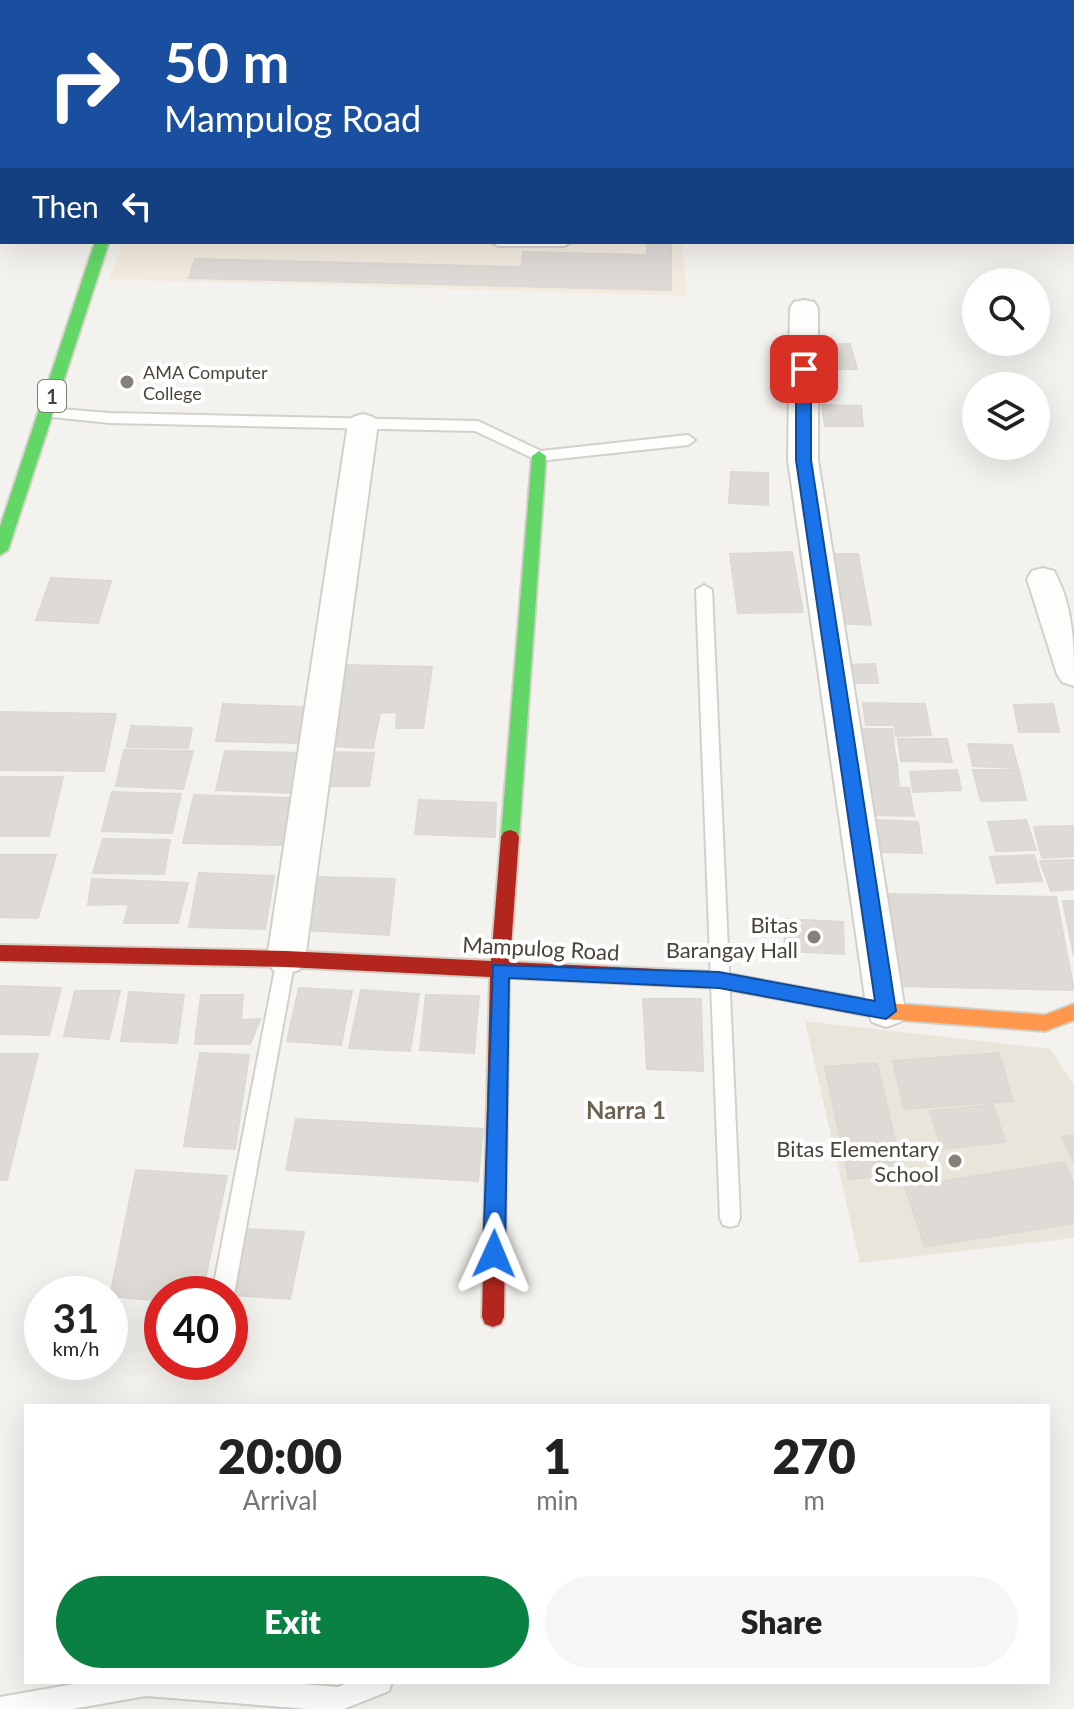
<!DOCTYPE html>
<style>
body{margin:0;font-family:Lato,sans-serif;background:#f6f6f6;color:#222;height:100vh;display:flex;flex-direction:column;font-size:30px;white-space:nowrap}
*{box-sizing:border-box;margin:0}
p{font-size:26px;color:#767676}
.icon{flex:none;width:44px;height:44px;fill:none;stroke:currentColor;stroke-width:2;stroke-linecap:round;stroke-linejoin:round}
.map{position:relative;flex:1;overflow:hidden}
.sheet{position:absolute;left:24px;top:1404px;width:1026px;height:280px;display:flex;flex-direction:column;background:#fff;border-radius:0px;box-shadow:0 8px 32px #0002}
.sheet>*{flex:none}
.banner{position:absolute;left:0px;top:0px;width:1074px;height:244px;box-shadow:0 8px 32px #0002;background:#1a4fa0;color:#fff;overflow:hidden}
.tools{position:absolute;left:962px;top:268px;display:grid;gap:16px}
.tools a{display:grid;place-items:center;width:88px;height:88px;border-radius:50%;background:#fff;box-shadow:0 8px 32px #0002;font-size:40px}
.speed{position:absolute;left:24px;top:1276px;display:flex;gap:16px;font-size:40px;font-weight:700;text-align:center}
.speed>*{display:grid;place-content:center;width:104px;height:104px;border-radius:50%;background:#fff;box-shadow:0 8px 32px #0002;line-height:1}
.speed small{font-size:20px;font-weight:400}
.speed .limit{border:12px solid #d22;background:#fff;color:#111}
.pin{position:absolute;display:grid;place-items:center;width:68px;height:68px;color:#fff;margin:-34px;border-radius:16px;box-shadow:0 4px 12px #0006}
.me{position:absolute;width:88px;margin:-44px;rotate:1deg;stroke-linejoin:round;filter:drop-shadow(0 0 6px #0008)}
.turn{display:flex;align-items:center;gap:28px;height:168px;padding:0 32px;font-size:36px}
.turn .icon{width:104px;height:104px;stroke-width:2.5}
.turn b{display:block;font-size:56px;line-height:68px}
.then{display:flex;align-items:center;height:76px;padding:0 32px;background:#0003;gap:16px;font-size:30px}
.eta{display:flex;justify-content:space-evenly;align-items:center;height:136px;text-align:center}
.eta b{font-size:48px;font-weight:800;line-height:56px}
.primary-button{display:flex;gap:16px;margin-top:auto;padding:16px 32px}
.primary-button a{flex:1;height:92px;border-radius:48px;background:#0b8043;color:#fff;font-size:32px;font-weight:800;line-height:92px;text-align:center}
.primary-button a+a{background:#f6f6f6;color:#222}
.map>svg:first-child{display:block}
</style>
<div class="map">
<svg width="1074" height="1709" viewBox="0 0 1074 1709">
<rect width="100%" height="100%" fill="#f4f2ee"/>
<polygon fill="#f3ebdf" points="123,242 682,242 687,296 109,279"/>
<polygon fill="#eae5da" points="805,1021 1050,1049 1074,1084 1074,1238 860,1263"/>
<g fill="#dedbd6" stroke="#dcd9d4" stroke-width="2">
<polygon points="647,242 671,242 671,290 189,278 195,259 522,267 523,252 647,255"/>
<polygon points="850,344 857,369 823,369 819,345"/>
<polygon points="822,405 861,406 863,426 825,426"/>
<polygon points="731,472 768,473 768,505 729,503"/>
<polygon points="792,552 803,612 738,613 730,554"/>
<polygon points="827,554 858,554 871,625 836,623"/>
<polygon points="51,578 111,581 98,623 36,620"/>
<polygon points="875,664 878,683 846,683 844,665"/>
<polygon points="343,665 432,667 423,728 396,728 397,712 380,713 373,748 328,746"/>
<polygon points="863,703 925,704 931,735 896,736 894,725 866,725"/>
<polygon points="223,704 305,707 301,743 216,741"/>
<polygon points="1053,704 1059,732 1019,732 1014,705"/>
<polygon points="0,712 116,714 104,771 0,770"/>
<polygon points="131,726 192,728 188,748 127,747"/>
<polygon points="861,729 892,729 895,755 864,754"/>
<polygon points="898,739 947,739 952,762 901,761"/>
<polygon points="968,744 1012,745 1018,768 973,766"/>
<polygon points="124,750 193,751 183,789 116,786"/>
<polygon points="225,751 299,753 291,793 216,790"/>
<polygon points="329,752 374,753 369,786 325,786"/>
<polygon points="865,756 896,757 899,785 868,784"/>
<polygon points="957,770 961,790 913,792 910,772"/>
<polygon points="973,770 1019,770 1026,800 981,801"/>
<polygon points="0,777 63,777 49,836 0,836"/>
<polygon points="869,786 909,788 914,816 872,815"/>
<polygon points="112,792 181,794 172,833 102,831"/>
<polygon points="194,795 290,798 281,845 183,843"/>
<polygon points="419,800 496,803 495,837 415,834"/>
<polygon points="876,820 918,822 922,853 881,852"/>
<polygon points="1026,820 1036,850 996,851 988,822"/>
<polygon points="1074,826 1074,856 1042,858 1034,827"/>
<polygon points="103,839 170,840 164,874 93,873"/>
<polygon points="0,855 56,855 38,918 0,917"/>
<polygon points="1034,855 1042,881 997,883 990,857"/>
<polygon points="1074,860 1074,889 1051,891 1040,861"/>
<polygon points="199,873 274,876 265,929 189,927"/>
<polygon points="315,877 395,879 389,935 305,930"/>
<polygon points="92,879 188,883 178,923 124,923 129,904 88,905"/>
<polygon points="885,894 1056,897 1074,990 896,986"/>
<polygon points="1063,901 1074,901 1074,956"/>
<polygon points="784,919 843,922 844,954 785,951"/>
<polygon points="0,986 61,988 49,1035 0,1034"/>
<polygon points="299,988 352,991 341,1045 287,1041"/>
<polygon points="361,990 419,994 410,1051 349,1048"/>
<polygon points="75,991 120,991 109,1039 64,1036"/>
<polygon points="129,992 184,995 177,1043 121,1041"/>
<polygon points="201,995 243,995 241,1020 260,1019 250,1044 195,1044"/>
<polygon points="426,995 479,996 474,1053 420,1050"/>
<polygon points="643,999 701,999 703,1071 647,1069"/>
<polygon points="200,1053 249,1055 235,1149 184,1146"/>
<polygon points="999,1053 1013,1101 904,1109 893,1061"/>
<polygon points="0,1054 38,1054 7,1180 0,1180"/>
<polygon points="877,1063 903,1175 849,1179 825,1067"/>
<polygon points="993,1105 1005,1142 942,1149 930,1111"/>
<polygon points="296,1119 483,1129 478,1181 286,1170"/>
<polygon points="1074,1135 1074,1162 1062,1137"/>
<polygon points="1065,1162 1074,1185 1074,1223 925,1247 905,1187"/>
<polygon points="136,1170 227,1176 202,1294 162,1294 162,1301 110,1296"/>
<polygon points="246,1229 304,1232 290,1299 232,1295"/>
</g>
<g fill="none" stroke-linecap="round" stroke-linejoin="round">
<defs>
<g id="lane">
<polygon points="491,242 571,242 564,246 498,246"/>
<polygon points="47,408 110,413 478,421 541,451 688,435 695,440 688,445 539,461 475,431 110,423 42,416 40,413"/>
<polygon points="704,585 712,590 740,1218 737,1225 730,1227 723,1225 720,1218 696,590"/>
<polygon points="286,951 293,954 295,959 234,1294 230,1301 230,1294 212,1294 277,959 279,954"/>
<polygon points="86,1682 279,1682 338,1687 349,1682 392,1682 389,1691 344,1709 308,1709 146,1696 72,1709 0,1709 0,1697"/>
</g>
<g id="street">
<polygon points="1060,0 1074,0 1074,8 1072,2"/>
<polygon points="804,300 814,302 818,308 818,460 905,1011 900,1022 886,1027 872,1022 867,1011 788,460 790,308 794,302"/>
<polygon points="363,414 373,417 378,423 305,959 299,970 286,974 273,970 267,959 348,423 353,417"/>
<path d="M1043,568L1054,571C1074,607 1074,646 1074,686L1062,682L1057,674L1027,579L1032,571Z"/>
</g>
<g id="fast">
<polygon points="178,0 190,0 177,2"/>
<polygon points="95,242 109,242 8,550 0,555 0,527"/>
<polygon points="539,451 546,456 519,837 516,842 504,842 501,837 532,456"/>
</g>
<polygon id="slow" points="657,969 719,972 886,1003 1045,1015 1074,1004 1074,1020 1045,1031 886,1019 719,988 657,985 650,982 648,977 650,972"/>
<polygon id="jam" points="510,830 516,832 519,837 510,962 657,969 664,972 666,977 664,982 657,985 509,978 504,1317 501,1324 493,1327 485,1324 482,1317 490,977 286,967 0,961 0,945 286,951 491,961 501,837 504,832"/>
</defs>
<use href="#lane" stroke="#d2d0cb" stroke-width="4"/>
<use href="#street" stroke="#d2d0cb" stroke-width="4"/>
<use href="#fast" stroke="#d3cfc5" stroke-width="4"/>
<use href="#slow" stroke="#d3cfc5" stroke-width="4"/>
<use href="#jam" stroke="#d3cfc5" stroke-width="4"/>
<use href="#lane" fill="#fdfdfc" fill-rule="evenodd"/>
<use href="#street" fill="#fdfdfc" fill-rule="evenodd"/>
<use href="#fast" fill="#63d668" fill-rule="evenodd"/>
<use href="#slow" fill="#ff974d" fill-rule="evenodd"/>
<use href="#jam" fill="#b3261e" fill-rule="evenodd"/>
</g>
<polygon fill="#1a73e8" stroke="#114b97" stroke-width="2" points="804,364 811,369 811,460 896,1011 886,1019 719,988 509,978 505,1254 502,1261 494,1263 486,1261 483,1254 493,965 719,972 875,1001 796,460 796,369"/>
<g fill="#868178" stroke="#fff" stroke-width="3">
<circle cx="127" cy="382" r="8"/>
<circle cx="814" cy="937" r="8"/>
<circle cx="955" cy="1161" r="8"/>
</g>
<g text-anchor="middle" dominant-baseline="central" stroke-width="8" stroke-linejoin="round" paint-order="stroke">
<g font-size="18" fill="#4b4439" stroke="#fff" text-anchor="start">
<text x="143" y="372">AMA Computer<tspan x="143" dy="21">College</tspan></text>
</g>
<rect fill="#fff" stroke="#817c74" stroke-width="2" x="38" y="380" width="28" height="32" rx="6"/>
<g font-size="20" font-weight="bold" fill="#4b4439">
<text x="52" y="396">1</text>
</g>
<g font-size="22" fill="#4b4439" stroke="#fff" text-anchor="end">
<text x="798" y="924">Bitas<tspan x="798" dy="25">Barangay Hall</tspan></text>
<text x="939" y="1148">Bitas Elementary<tspan x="939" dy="25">School</tspan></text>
</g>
<g font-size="22" fill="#4b4439" stroke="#fff">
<text transform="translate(541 948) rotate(3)">Mampulog Road</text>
</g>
<g font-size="24" font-weight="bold" fill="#6e6250" stroke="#fff">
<text x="626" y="1109">Narra 1</text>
</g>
</g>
</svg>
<div class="tools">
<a><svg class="icon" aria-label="search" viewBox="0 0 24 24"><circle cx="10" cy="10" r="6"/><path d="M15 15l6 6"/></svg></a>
<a><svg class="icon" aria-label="layers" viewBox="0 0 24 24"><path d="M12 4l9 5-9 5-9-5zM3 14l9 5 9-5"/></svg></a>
</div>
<div class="speed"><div>31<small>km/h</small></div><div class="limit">40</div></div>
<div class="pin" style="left:804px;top:369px;background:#d93025"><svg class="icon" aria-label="arrive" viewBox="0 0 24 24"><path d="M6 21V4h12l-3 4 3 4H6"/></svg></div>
<svg class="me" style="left:494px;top:1254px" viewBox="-20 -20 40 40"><path d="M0-17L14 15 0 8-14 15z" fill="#1a73e8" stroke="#fff" stroke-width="4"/></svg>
<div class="banner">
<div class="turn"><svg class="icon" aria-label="right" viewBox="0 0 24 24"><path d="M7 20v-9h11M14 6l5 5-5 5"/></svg><div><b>50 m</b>Mampulog Road</div></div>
<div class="then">Then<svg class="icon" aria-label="left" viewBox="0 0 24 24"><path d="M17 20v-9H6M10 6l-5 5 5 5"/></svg></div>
</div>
<section class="sheet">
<div class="eta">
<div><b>20:00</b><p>Arrival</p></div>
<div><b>1</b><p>min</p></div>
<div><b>270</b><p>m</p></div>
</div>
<div class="primary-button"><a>Exit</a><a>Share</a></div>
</section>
</div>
